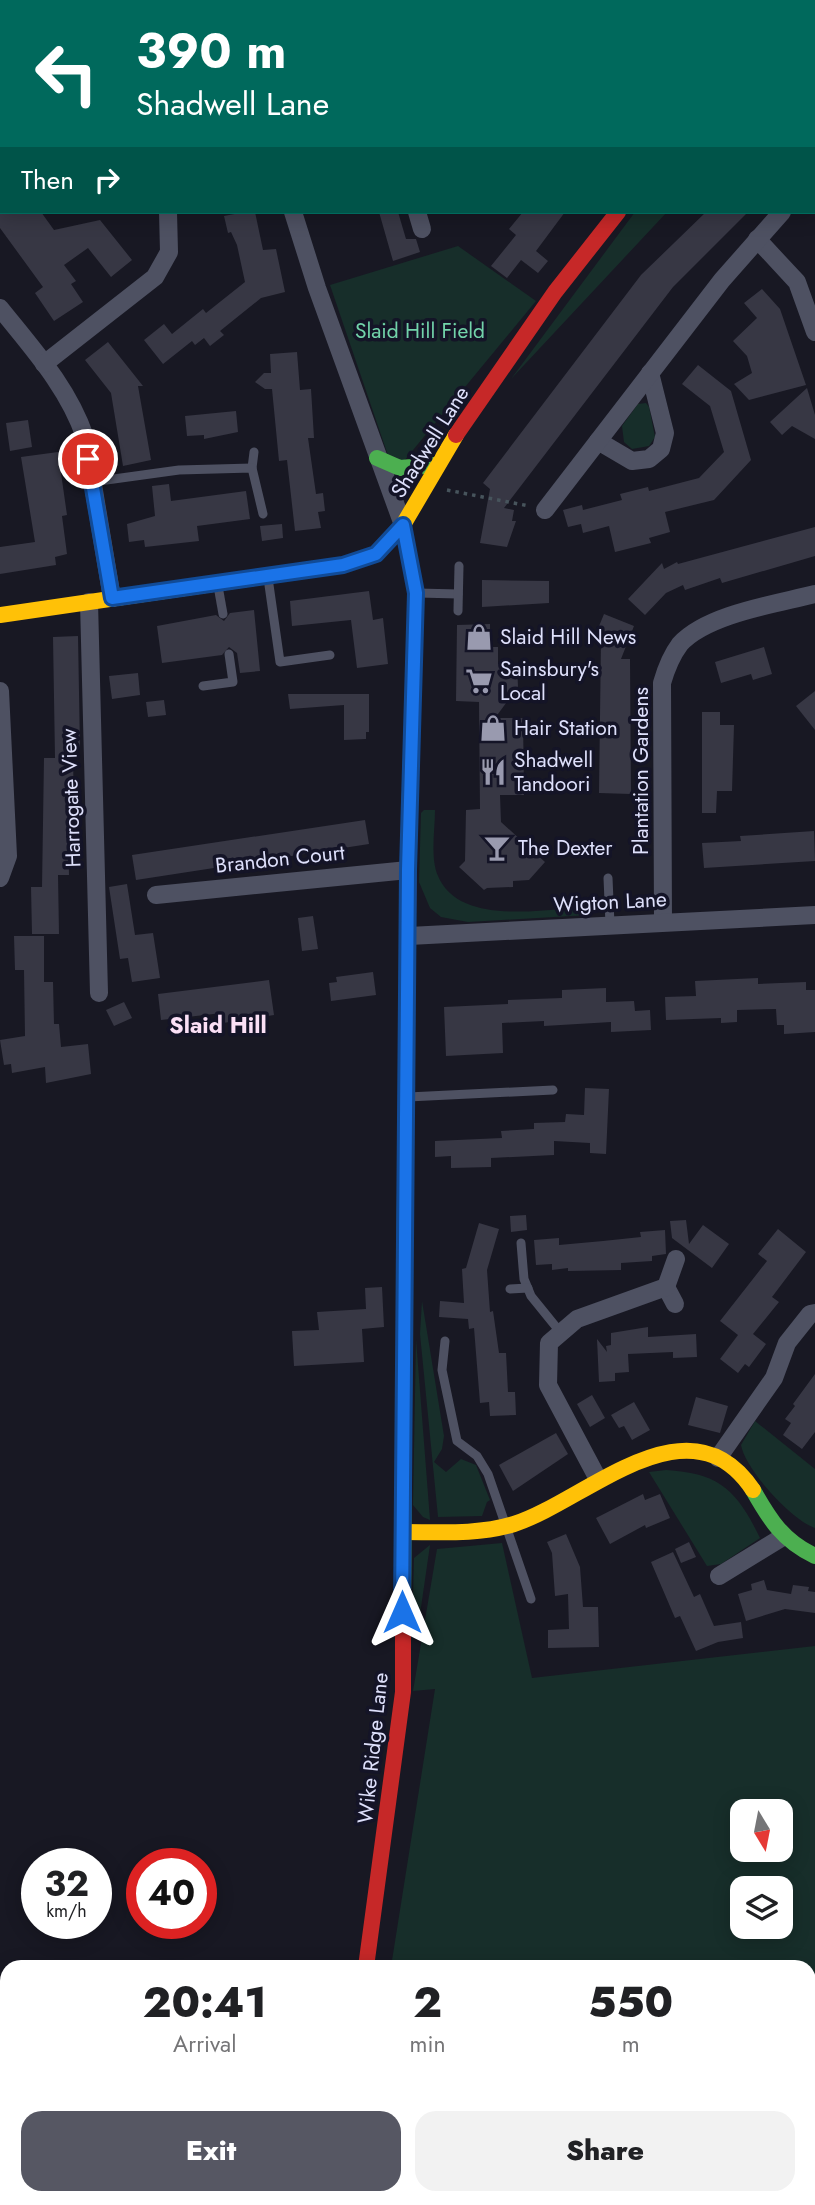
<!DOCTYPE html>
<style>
body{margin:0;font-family:Jost,sans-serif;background:#f2f2f2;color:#202124;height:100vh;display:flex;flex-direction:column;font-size:26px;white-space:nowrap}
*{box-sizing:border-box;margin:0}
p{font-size:23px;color:#757577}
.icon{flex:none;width:38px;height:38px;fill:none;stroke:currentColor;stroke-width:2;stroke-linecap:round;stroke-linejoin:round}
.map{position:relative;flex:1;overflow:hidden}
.sheet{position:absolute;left:0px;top:1960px;width:816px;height:245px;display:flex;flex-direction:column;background:#fff;border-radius:21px 21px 0 0;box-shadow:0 4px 18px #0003}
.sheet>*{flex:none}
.top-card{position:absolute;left:0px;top:0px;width:816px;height:214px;box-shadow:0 4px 18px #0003;background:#00695c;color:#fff;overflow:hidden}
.needle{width:46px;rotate:170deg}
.fabs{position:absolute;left:730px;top:1799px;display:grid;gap:14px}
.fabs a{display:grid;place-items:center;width:63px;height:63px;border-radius:14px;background:#fff;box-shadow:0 4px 18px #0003;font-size:35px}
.speed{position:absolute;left:21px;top:1848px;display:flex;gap:14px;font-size:35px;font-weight:700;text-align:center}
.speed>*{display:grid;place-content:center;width:91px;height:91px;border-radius:50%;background:#fff;box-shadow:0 4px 18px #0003;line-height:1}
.speed small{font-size:18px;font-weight:400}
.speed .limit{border:10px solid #d22;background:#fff;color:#111}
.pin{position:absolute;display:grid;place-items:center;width:60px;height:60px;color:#fff;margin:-30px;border:4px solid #fff;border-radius:50%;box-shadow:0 2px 7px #0007}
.me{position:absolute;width:77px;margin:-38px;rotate:0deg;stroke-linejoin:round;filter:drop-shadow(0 0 5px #0008)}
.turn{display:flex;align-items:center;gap:24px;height:147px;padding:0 21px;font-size:32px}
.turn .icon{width:91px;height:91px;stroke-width:2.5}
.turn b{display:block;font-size:49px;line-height:60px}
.then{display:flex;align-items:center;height:66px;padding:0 21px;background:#0003;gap:14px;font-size:26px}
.eta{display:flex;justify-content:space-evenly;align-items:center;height:119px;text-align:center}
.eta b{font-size:42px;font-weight:800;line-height:49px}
.cta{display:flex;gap:14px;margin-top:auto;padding:14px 21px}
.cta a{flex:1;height:80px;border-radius:21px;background:#565763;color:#fff;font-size:28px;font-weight:800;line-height:80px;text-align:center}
.cta a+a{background:#f2f2f2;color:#202124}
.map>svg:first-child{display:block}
</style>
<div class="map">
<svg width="815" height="2205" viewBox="0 0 815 2205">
<rect width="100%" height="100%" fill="#181823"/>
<g fill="#172e2a" fill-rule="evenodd">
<polygon points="635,212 667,212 511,379"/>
<polygon points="458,246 536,301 399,467 393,470 330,285"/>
<polygon points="646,403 649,407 655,437 649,446 632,449 624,442 622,426 638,404"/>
<path d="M424,810H435C435,830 430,858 438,876C460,929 554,908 599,905L588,915L468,922L441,917L430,908L419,882L421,813Z"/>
<polygon points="422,1301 444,1436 442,1449 434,1462 446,1472 461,1459 476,1465 490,1500 487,1502 482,1516 438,1517 420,1334"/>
<polygon points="416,1339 430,1520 423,1517 413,1505"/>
<path d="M755,1421L815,1469V1528C791,1520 745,1469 741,1445Z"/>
<path d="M666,1470C720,1473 737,1491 760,1538L721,1564L707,1566L649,1472Z"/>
<path d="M502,1543L532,1678L815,1646V2205H354L355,2198H808V1967H391L435,1689L413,1691L437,1549ZM742,1811H780V1850H742ZM742,1888H780V1927H742Z"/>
<polygon points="430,1545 417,1635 412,1633 414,1558"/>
</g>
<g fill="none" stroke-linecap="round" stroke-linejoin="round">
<g stroke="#132a3f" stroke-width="5">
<polyline points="808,2104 815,2101"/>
<polyline points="595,2205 610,2198"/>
</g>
</g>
<g fill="#373744">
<polygon points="0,212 41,212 54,230 100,220 132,260 111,277 88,248 64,265 76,281 71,284 83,302 54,321 35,293 43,287 0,228"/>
<polygon points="245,212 255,212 263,250 276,249 285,292 261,298 220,331 224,335 210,346 204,338 195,345 192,341 163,364 144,340 164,324 172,334 203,309 206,313 245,282 237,245 231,232 228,233 224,216"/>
<polygon points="379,212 398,212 406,239 416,239 420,252 393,261"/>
<polygon points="523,212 565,212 536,251 548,261 538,273 521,260 507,278 491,266 516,235 509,229"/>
<polygon points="706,212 748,212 673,287 504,508 514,510 512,521 516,521 507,547 480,543 490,489 483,483 641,275"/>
<polygon points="762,289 780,309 806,385 749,400 734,384 752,373 747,356 733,341 757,318 744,303"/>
<polygon points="108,342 143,386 138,386 151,460 123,466 111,393 85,360"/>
<polygon points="297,352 300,390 311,389 314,438 308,438 316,494 323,493 325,511 318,512 321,528 295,531 287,460 279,461 272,389 265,389 255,382 264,373 271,373 270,354"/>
<polygon points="698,365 731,391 751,460 714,500 665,512 670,532 649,538 651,543 615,552 609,526 583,533 581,524 568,527 563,510 582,505 583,510 622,500 620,494 648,487 649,491 699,478 724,452 710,406 682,384"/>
<polygon points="807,388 815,415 815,439 792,426 782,435 770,422"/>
<polygon points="236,411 238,432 204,439 204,435 187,436 185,416"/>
<polygon points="28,420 32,447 10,451 6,423"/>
<polygon points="58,452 67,515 62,516 67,554 55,557 56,565 0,574 0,547 35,542 21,457"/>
<polygon points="169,484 171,501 246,491 250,519 197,526 199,541 145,547 144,540 129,542 127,524 155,516 152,486"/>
<polygon points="282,524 283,538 262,541 260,526"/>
<polygon points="815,527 815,556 722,583 720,578 685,590 683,585 666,593 645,615 628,599 662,563 664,569 677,562 678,564"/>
<polygon points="482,580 549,581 549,603 482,607"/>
<polygon points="369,591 373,620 383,618 388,664 357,668 351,620 292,626 290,601"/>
<polygon points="254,610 260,671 240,673 237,653 229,647 222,655 162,663 157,626 216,615 224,621 230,613"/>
<polygon points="604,614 634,626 621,659 630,659 631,794 599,793 601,639 595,636"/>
<polygon points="490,624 490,647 498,647 498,664 517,663 518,687 495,718 523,718 524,795 500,795 501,822 545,862 529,880 513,881 513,887 487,888 484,890 459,867 465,861 466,810 480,809 479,702 456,701 457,625"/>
<polygon points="78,636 80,748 73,748 74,830 68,830 69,875 58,875 59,934 32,934 31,887 42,887 44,758 55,758 53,637"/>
<polygon points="764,647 772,674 753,680 751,674 721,683 715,662"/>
<polygon points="138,673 140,695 112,699 109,676"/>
<polygon points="815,691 815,730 796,706"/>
<polygon points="288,694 369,694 369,732 366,732 366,739 344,740 344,705 290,709"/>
<polygon points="164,700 166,715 148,717 146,702"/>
<polygon points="702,712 720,712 720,725 734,725 732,791 717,791 716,813 702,813"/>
<polygon points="365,820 369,844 136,880 132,855"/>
<polygon points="814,831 815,861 704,868 702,843 741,841 740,836"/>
<polygon points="127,884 135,935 153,933 160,978 132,982 128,958 120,959 109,887"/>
<polygon points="313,916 318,949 302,951 298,918"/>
<polygon points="14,936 44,936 44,982 53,982 54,1024 59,1024 61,1047 88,1044 91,1074 46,1083 45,1067 12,1073 11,1064 4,1065 0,1040 25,1036 24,970 15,970"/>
<polygon points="373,972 376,995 331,1001 329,983 337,982 336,977"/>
<polygon points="758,978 758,984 806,982 806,990 815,990 815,1032 784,1034 784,1025 777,1025 776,1009 737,1010 737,1022 721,1023 721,1018 666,1020 665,997 696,996 695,981"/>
<polygon points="269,980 274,1015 223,1023 222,1013 161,1020 158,994"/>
<polygon points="606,988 606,1002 634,1001 635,1011 650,1010 651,1030 611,1032 611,1022 544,1026 544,1021 502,1023 503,1053 446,1056 444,1007 508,1004 508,1000 562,998 562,990"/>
<polygon points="124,1002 132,1018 114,1026 106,1010"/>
<polygon points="585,1088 609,1089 606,1154 590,1153 590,1143 554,1141 554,1155 491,1158 491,1167 451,1168 451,1156 435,1157 435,1141 502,1138 501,1131 534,1129 534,1123 565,1122 566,1114 584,1115"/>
<polygon points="526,1215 527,1230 511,1232 510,1216"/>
<polygon points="686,1220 689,1244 703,1225 729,1244 712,1268 672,1238 670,1221"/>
<polygon points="479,1223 499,1229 487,1270 490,1312 493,1311 499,1353 506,1353 508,1392 515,1392 516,1415 490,1416 489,1402 480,1403 474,1328 469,1329 468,1319 439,1317 440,1301 464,1303 462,1269 466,1268"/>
<polygon points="778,1229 806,1252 772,1297 779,1302 753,1334 766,1344 749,1367 745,1364 738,1373 720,1359 738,1335 720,1321 767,1261 758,1254"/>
<polygon points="665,1230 666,1254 652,1256 652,1261 621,1263 621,1270 568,1271 568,1268 552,1270 552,1264 536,1265 534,1240 559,1238 559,1245 603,1241 641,1237 640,1232"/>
<polygon points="382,1287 384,1327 362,1329 364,1362 294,1366 292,1331 319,1330 317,1312 366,1309 365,1288"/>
<polygon points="648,1327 648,1337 696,1334 697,1357 673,1358 673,1352 628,1354 629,1372 615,1373 615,1381 599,1382 597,1339 607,1352 606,1346 611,1345 611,1333"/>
<polygon points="815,1374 815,1432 802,1449 783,1435 791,1423 785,1419 795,1406 793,1404"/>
<polygon points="592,1395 605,1418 590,1427 577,1404"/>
<polygon points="696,1397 728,1406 720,1433 688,1425"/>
<polygon points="634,1402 650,1430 632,1440 624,1426 619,1428 611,1415"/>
<polygon points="556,1433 568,1454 513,1491 499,1465"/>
<polygon points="643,1494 645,1500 660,1494 670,1518 646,1528 645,1525 610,1544 596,1518"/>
<polygon points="566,1534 580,1567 583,1607 598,1607 599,1647 548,1648 548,1630 569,1629 568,1594 555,1596 552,1553 547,1542"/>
<polygon points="689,1542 696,1557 681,1563 675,1549"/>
<polygon points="673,1552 694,1597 700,1594 714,1626 741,1622 743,1638 718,1642 696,1651 680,1616 675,1618 651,1562"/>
<polygon points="764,1580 767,1590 791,1594 793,1585 809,1587 808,1591 815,1592 815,1613 785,1609 746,1621 738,1594 752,1590 751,1584"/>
</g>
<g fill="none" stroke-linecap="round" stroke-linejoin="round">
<polyline stroke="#47545c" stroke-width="3.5" stroke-dasharray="3.5 5" stroke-linecap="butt" points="447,490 529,506"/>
<g stroke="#4e5162" stroke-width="9">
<polyline points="645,0 645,2"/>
<polyline points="252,468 254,452"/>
<polyline points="92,482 179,470 252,468 263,514"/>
<polyline points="268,578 280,662 330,655"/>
<polyline points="218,586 223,614"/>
<polyline points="418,593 458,594"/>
<polyline points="458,611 459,566"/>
<polyline points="203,686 233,682 229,654"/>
<polyline points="608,878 610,924"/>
<polyline points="408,1097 553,1090"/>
<polyline points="521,1243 524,1279 531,1296 561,1333"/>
<polyline points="510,1289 528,1288"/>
<polyline points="445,1341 442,1370 457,1441 477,1456 488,1474 531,1599"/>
</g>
<g stroke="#4e5162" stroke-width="18">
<polyline points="228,0 229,2"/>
<polyline points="32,2 42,0"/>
<polyline points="0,7 2,7"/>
<polyline points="814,181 815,180"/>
<polyline points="293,212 317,288 403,525"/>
<polyline points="417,212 422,229"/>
<polyline points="757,239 797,282 815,332"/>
<path d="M0,308C32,348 68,387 85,437L112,598"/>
<polyline points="44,364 155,277 169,252 168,212"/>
<polyline points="598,441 632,461 649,459 661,449 665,433 650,373"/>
<polyline points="545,510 722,280 782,212"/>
<polyline points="89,602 99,993"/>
<polyline points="0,691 8,856 0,878"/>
<polyline points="156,895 408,870"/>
<path d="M663,921L662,683C666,669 671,656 680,644C707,614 776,604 815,594"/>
<polyline points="409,936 815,915"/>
<polyline points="666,1287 675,1304"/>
<polyline points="718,1458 774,1378 787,1343 810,1314 815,1313"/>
<polyline points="598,1479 548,1385 549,1343 577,1319 666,1287 676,1259"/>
<polyline points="719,1576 781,1538"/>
<polyline points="199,2205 210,2198"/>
</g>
<g stroke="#4caf50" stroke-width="16">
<polyline points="814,2 815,1"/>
<polyline points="377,458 400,468 435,465"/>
<polyline points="403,525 416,593 409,824"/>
<path d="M753,1490C770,1520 783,1541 815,1556"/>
<polyline points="403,1627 405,1191"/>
<polyline points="335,2205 336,2198"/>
</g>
<g stroke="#ffc107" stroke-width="16">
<polyline points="0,615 343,565 376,554 403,525 456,435"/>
<path d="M402,1532C439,1532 478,1535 514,1524C586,1501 689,1394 753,1490"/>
</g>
<g stroke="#c62828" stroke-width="16">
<polyline points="456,435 555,292 618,212"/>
<polyline points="405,1191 409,824"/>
<polyline points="366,1967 403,1692 403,1627"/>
</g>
</g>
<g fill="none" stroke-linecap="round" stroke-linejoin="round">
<defs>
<polyline id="route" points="88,459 112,598 343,565 376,554 403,525 416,593 408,870 402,1612"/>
</defs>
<use href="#route" stroke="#114b97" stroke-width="18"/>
<use href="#route" stroke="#1a73e8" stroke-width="12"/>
</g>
<defs>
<symbol id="shop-bare" viewBox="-9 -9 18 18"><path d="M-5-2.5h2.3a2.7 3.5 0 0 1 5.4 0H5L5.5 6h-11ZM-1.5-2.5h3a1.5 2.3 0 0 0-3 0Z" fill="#999aaf" stroke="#141427" stroke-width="2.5" paint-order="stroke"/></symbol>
<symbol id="supermarket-bare" viewBox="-9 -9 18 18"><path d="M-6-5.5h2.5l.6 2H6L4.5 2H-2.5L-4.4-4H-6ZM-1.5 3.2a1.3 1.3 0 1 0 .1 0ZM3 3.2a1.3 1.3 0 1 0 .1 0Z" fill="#999aaf" stroke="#141427" stroke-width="2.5" paint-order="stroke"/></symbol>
<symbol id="restaurant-bare" viewBox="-9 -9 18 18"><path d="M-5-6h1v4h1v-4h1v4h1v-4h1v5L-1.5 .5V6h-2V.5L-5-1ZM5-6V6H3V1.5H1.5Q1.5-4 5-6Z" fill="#999aaf" stroke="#141427" stroke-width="2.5" paint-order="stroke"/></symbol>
<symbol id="bar-bare" viewBox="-9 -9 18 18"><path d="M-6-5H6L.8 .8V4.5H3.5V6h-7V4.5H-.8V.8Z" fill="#999aaf" stroke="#141427" stroke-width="2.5" paint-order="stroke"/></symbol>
</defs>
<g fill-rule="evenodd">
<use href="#shop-bare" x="460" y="618" width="38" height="38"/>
<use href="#supermarket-bare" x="460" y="662" width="38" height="38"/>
<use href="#shop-bare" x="474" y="709" width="38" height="38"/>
<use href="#restaurant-bare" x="474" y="753" width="38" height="38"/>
<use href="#bar-bare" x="478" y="829" width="38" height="38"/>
</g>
<g text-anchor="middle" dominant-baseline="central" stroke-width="7" stroke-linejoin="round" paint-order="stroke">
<g font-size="21" fill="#72d3aa" stroke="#141427">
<text x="420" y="331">Slaid Hill Field</text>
</g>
<g font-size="21" fill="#dee0fb" stroke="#141427">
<text transform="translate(430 442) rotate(-58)">Shadwell Lane</text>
<text transform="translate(641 771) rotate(-90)">Plantation Gardens</text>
<text transform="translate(71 798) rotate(-92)">Harrogate View</text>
<text transform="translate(280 859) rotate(-6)">Brandon Court</text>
<text transform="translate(610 902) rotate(-3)">Wigton Lane</text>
<text transform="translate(373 1748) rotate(-84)">Wike Ridge Lane</text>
</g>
<g font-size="21" fill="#dee0fb" stroke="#141427" text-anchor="start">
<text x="500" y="637">Slaid Hill News</text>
<text x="500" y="669">Sainsbury's<tspan x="500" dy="24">Local</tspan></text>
<text x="514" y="728">Hair Station</text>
<text x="514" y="760">Shadwell<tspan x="514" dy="24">Tandoori</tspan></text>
<text x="518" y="848">The Dexter</text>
</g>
<g font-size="23" font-weight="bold" fill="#fbe0f6" stroke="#141427">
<text x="218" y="1025">Slaid Hill</text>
</g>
</g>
</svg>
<div class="fabs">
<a><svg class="needle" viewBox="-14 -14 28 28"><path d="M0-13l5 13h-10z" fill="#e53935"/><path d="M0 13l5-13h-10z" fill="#757577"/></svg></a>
<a><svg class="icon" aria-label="layers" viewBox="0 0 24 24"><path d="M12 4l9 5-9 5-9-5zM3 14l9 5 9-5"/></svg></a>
</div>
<div class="speed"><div>32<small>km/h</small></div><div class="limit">40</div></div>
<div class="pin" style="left:88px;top:459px;background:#d93025"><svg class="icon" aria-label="arrive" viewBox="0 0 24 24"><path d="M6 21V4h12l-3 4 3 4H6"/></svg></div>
<svg class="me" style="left:402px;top:1612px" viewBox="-20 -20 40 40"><path d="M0-17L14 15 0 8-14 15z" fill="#1a73e8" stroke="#fff" stroke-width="4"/></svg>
<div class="top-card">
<div class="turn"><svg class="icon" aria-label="left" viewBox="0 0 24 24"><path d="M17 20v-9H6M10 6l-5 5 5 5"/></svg><div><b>390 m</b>Shadwell Lane</div></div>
<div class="then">Then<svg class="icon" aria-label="right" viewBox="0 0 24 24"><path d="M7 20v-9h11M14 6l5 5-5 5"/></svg></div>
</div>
<section class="sheet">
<div class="eta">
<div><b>20:41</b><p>Arrival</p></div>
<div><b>2</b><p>min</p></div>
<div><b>550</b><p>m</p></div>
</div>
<div class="cta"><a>Exit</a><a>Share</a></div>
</section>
</div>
